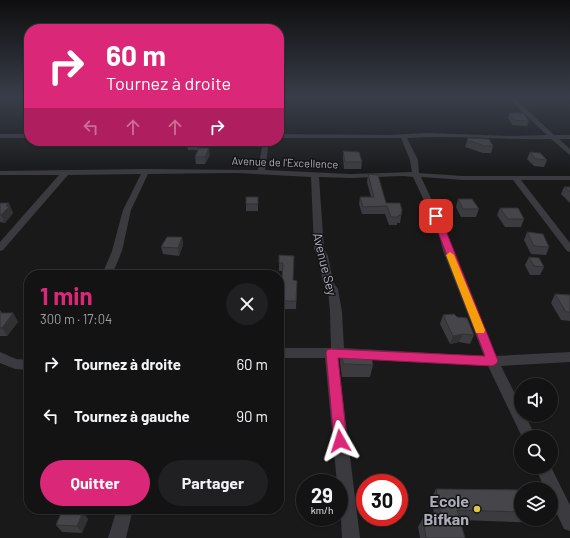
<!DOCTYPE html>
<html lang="fr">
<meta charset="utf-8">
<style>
body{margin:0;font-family:Barlow,sans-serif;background:#202022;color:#f1f3f6;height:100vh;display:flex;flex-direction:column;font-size:15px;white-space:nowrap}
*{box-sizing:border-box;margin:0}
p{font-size:13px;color:#9d9ea0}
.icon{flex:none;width:22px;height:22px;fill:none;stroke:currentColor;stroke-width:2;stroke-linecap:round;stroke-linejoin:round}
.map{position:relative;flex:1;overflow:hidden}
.panel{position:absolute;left:24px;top:270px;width:260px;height:244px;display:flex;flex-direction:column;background:#131314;border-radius:16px;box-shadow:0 1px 3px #0004,0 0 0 1px #323234}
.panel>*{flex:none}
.banner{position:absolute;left:24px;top:24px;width:260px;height:122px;border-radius:16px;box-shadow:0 1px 3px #0004,0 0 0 1px #323234;background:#db2777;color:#fff;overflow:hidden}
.buttons{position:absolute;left:514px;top:378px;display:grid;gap:8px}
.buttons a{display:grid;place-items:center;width:44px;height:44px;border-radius:50%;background:#131314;box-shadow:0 1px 3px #0004,0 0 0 1px #323234;font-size:20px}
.speed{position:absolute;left:296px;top:474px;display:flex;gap:8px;font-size:20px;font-weight:700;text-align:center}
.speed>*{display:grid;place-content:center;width:52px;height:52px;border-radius:50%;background:#131314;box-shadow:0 1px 3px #0004,0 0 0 1px #323234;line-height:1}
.speed small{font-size:10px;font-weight:400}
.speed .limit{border:6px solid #d22;background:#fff;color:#111}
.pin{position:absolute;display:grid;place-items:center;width:34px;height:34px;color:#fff;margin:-17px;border-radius:8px;box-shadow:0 2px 6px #0006}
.me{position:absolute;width:44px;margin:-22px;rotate:354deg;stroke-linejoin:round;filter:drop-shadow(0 0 3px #0008)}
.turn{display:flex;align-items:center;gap:14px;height:84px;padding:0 16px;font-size:18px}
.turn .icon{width:52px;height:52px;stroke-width:2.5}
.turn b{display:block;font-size:28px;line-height:34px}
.lanes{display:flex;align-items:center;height:38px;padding:0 16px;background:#0003;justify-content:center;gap:20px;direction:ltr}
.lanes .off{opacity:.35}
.round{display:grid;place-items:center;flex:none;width:42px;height:42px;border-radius:21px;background:#202022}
.head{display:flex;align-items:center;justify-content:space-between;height:68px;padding:0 16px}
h1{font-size:24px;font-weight:700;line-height:30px;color:#db2777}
.cta{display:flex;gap:8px;margin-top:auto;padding:8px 16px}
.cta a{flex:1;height:46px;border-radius:24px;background:#db2777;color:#fff;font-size:16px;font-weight:700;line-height:46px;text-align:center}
.cta a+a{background:#202022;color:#f1f3f6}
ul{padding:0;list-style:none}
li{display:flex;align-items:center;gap:12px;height:52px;padding:0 16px}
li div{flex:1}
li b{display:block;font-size:15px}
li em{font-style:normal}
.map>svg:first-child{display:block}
</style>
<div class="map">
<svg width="570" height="538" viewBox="0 0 570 538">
<rect width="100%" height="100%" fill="#19191a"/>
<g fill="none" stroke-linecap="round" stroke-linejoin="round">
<g fill="#3a3a3f" fill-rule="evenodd">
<path d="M508,98H514L554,135H570V139H559L570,149V155L551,139C503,140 455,135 407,138L418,160L419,173L463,176H570V180H521L570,243V252L567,251L513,180H463L421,177L446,230L453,251L496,356L570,352V362L501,366L521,406V415H525L536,437H522L488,366L338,358L360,538H342L339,483H337L325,358H279V348H331L330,312L328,290L323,283L318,256L314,249L311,177L236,173L148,174L131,210L122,251L112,275H102L112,251L123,210L141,174L68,175L3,250L0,251V242L59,175H0V171L146,169L258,170L263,141H269L265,170L351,174L412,172L410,160L401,138H279V134L388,135L427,133L513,136L547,135ZM403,176L413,177L438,230L443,251L484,356L344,348L342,312L338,289L333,282L328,256L324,249L319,177L351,178Z"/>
<rect x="0" y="134" width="29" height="4"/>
<polygon points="0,352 16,359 29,360 29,370 15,369 0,363"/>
<polygon points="535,467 551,467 570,505 570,531 564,529 551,501 551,489 545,489"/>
<polygon points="117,509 133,509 126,538 108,538"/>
</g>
</g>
<g fill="#3c3c40">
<polygon points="509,113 529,121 527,126 512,125 508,118"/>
<polygon points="468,138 493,146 491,153 483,153 465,147"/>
<polygon points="189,141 201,141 202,143 199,148 210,155 205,164 196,164 195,157 198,150 188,150 187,144"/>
<polygon points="343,151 362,162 361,169 344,169 343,158"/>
<polygon points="530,152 547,160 544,167 534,166 527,159"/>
<polygon points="368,174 386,203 402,210 400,223 397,223 397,225 389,225 385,214 362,214 359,204 360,197 371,197 367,182"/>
<polygon points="564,187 570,187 570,203 561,194"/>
<polygon points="258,197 258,211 246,211 246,204"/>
<polygon points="458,199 479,209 476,217 461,217 456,207"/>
<polygon points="0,203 9,203 13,213 5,223 0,222"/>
<polygon points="500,208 524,219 521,227 505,227 497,215"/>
<polygon points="527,232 549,247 546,255 531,254 524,240"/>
<polygon points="182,237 183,245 179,256 163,254 161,247"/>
<polygon points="279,255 293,280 297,281 296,309 279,309 279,280 282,280 282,271 279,271"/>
<polygon points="529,257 544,267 540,275 530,275 525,265"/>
<polygon points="555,294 570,295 570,321 561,320 551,303"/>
<polygon points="0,310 2,313 13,313 18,322 7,336 0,336"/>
<polygon points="443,315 474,335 470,344 459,342 450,344 440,324"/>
<polygon points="342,350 373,365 370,377 342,377 340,362"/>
<polygon points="436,489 521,490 521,519 551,519 551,500 557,514 548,523 459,520 465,538 420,538 418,527 423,518 435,518 431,499"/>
<polygon points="83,512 88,519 82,533 62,532 56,525"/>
</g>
<g fill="#313134">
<polygon points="199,141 201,141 202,143 198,150 197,144"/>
<polygon points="209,148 210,155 205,164 205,157"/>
<polygon points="9,203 13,213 5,223 1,215 6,206"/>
<polygon points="182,237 183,245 179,256 178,248"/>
<polygon points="13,313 18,322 7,336 2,328"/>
<polygon points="463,334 459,342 450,344 453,336"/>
<polygon points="83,512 88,519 82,533 77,526"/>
</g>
<g fill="#46464a" stroke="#313134">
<polygon points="509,113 523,113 529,121 514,120"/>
<polygon points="468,138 489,139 493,146 485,146 467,140"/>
<polygon points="189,141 199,141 197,144 187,144"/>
<polygon points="199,148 209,148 205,157 195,157"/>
<polygon points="343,151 359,152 362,162 345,162"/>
<polygon points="530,152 540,153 547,160 536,159"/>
<polygon points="368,174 378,175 386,203 400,203 402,210 401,215 399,215 398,217 391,217 387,206 363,207 360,197 374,197"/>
<polygon points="564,187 570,187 570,192"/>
<rect x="246" y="197" width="12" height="7"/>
<polygon points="458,199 472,199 479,209 463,209"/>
<polygon points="0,203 9,203 6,206 10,206 1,215 0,215"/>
<polygon points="500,208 518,208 524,219 508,219"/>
<polygon points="527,232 543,234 549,247 534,246"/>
<polygon points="167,237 182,237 178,248 161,247"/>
<polygon points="279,255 294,256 293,280 297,281 296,301 279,301 279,280 282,280 283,263 279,263"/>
<polygon points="529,257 539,258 544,267 534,266"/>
<polygon points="555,294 570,295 570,312 566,312"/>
<polygon points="0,313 13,313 2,328 0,328"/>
<polygon points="454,314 457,317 467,318 474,335 463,334 453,336 443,315"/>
<polygon points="342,350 370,350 373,365 343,364"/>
<polygon points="436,489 521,490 521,512 457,510 465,538 426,538 423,518 442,519"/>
<polygon points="551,500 557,514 551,513"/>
<polygon points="62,511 83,512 77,526 56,525"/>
</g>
<linearGradient id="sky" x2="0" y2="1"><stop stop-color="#0e0e0e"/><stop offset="0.56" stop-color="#383e49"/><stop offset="1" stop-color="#383e49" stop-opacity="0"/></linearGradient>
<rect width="570" height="174" fill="url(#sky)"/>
<polygon fill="#db2777" stroke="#8e194d" points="436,214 440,216 498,361 496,364 492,366 338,358 347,441 345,446 340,448 336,446 334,441 326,353 327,350 331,349 485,356 432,216"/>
<polygon fill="#f59e0b" points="450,252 454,255 485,330 484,333 476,333 475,330 446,255"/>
<circle fill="#e1c54a" stroke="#141315" stroke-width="1.5" cx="477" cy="509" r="4"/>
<g text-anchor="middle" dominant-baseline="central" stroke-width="3" stroke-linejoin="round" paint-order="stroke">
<g font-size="11" fill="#acaeb9" stroke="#141315">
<text transform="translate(285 162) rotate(2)">Avenue de l'Excellence</text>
</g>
<g font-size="13" fill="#acaeb9" stroke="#141315">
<text transform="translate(325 264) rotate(76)">Avenue Sey</text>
</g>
<g font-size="16" font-weight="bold" fill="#acaeb9" stroke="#141315" text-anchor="end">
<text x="469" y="500">Ecole<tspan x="469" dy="18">Bifkan</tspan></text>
</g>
</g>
</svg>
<div class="buttons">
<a><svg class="icon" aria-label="sound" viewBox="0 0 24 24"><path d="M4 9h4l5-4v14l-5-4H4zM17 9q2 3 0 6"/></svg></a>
<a><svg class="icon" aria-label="search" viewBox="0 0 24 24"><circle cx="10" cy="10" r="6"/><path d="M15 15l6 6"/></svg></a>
<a><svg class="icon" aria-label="layers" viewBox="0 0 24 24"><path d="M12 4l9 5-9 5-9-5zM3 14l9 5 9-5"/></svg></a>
</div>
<div class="speed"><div>29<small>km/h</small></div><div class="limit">30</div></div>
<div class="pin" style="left:436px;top:216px;background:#d93025"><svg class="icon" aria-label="arrive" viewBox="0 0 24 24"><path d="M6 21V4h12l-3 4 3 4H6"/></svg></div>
<svg class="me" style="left:340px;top:441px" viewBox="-20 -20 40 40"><path d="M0-17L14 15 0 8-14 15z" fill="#db2777" stroke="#fff" stroke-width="4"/></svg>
<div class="banner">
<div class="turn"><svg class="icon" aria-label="right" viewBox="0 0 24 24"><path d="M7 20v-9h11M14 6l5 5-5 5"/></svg><div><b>60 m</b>Tournez à droite</div></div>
<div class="lanes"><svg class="icon off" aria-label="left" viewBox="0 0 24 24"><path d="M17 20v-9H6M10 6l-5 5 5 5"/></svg><svg class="icon off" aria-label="ahead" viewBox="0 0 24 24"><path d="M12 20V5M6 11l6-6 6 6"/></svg><svg class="icon off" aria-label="ahead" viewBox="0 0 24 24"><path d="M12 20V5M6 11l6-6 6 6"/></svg><svg class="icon" aria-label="right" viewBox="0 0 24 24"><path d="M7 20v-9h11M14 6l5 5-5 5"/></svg></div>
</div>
<section class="panel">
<div class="head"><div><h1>1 min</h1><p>300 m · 17:04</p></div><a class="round"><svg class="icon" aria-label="close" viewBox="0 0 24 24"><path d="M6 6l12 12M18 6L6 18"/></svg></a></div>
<ul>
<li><svg class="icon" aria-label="right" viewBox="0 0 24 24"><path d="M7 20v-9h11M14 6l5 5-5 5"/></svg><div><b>Tournez à droite</b></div><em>60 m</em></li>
<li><svg class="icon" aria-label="left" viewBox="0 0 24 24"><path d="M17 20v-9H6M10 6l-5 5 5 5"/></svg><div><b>Tournez à gauche</b></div><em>90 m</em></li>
</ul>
<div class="cta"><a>Quitter</a><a>Partager</a></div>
</section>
</div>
